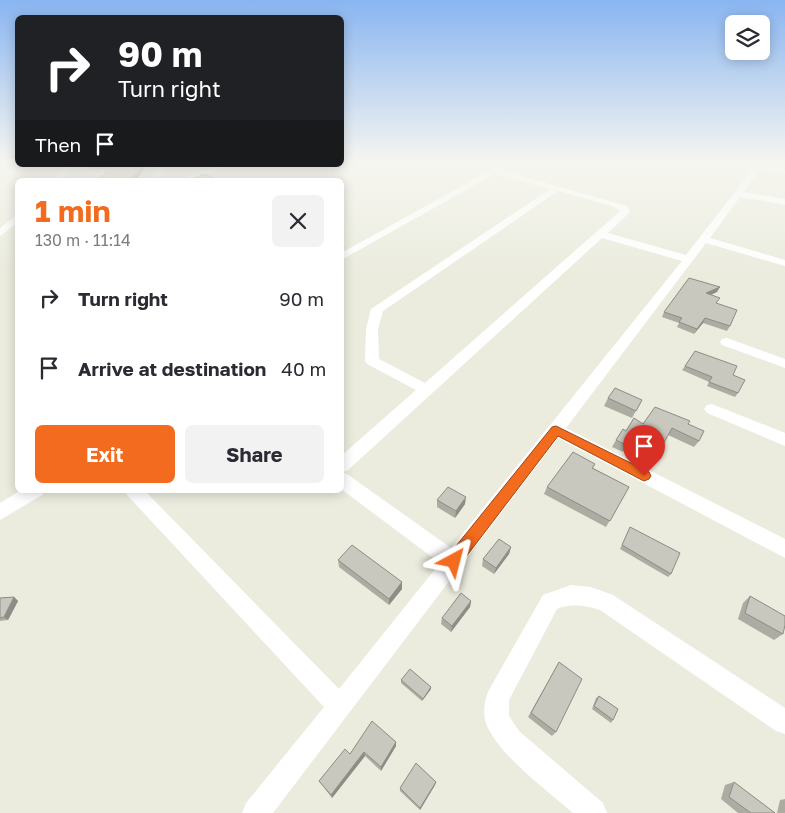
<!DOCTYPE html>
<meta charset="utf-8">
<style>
body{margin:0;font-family:"Golos Text",sans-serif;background:#f2f2f3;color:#2b2b33;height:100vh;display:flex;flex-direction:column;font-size:19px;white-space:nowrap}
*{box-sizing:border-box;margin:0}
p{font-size:16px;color:#7c7c81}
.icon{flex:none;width:28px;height:28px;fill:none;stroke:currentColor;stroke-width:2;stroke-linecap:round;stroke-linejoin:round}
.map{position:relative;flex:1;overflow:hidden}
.details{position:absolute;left:15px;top:178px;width:329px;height:315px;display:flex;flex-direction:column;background:#fff;border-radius:8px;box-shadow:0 2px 12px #0003}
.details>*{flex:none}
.hud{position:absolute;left:15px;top:15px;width:329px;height:152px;border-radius:8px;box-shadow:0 2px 12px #0003;background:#202124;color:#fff;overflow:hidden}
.tools{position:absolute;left:725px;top:15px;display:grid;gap:10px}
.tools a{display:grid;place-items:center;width:45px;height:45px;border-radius:8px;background:#fff;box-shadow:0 2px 12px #0003;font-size:25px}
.pin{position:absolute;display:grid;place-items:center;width:42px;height:42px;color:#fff;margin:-51px -21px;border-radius:50% 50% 50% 0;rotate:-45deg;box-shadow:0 0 5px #0007}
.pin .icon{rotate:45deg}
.me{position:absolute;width:55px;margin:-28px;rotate:38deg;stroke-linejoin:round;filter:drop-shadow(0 0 4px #0008)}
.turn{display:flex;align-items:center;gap:18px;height:105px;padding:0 20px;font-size:22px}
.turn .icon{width:65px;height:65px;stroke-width:2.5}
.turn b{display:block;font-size:35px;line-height:42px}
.then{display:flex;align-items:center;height:48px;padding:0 20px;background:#0003;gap:10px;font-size:19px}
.round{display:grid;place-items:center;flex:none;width:52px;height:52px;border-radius:8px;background:#f2f2f3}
.head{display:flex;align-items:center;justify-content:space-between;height:85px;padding:0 20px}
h1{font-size:30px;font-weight:700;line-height:38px;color:#f36b1e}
.cta{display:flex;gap:10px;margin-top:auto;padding:10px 20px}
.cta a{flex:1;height:58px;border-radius:8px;background:#f36b1e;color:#fff;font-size:20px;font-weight:700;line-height:58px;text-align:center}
.cta a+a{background:#f2f2f3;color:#2b2b33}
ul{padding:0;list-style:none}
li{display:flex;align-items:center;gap:15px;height:70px;padding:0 20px}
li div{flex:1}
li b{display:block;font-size:19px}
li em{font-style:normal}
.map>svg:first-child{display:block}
</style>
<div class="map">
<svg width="785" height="813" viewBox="0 0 785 813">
<rect width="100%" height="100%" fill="#ebecde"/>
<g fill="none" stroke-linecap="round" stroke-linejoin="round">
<g fill="#fff" fill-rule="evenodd">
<path d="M507,161L512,163L501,170L627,206L630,212L628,214L608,233L686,255L759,161H767L764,165L785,169V173L761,169L744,192L785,199V205L740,197L710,238L785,260V266L706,243L566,428L785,539V558L558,438L273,813H242L246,803L324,707L127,495L124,490H144L339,689L440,563L341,489V456L416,390L367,364L365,361L366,329L371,309L550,189L495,174L341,260V253ZM558,191L612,206L620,211L425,383L379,359L378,329L383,311ZM602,238L682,261L451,548L347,474L342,472L347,471Z"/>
<polygon points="68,165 77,165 62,180 53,180"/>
<polygon points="157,165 165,165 159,177 160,180 152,180 151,177"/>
<polygon points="219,165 231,165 191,180 179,180"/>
<polygon points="18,214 18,222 0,236 0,228"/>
<polygon points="727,338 785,359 785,368 722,345 720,342 722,339"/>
<polygon points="712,404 785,433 785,446 707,413 704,409 707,405"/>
<polygon points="21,490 45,490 42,495 0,520 0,503"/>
<path d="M571,585L591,587L613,595L785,708V734L776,731L600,610C586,606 572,603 557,609L509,700V716L519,731L603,803L607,813H573C548,791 493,751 485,720C483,711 485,698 489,690L543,595Z"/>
</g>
</g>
<g fill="#adaca3">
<polygon points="88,165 148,165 136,180 109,169 89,169"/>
<polygon points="717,292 711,295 730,326 727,331 703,323 694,334 677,327 679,323 662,317 664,312"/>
<polygon points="685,366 733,375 738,393 735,397 707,386 709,382 682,370"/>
<polygon points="608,398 642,400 632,418 604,406"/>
<polygon points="643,424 688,424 699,441 694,447 668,435 652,464 624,450 623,452 612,447 616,440 626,431"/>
<polygon points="595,464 593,468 629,487 606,527 544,494 547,487"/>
<polygon points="437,500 465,504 455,518 437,507"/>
<polygon points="630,527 671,574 668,577 620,549"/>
<polygon points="511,547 509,554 494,574 482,566 483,559"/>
<polygon points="338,560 402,582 402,589 389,605 339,567"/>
<polygon points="750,596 783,634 774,640 738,619 743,603"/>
<polygon points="14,597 18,601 8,620 0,621 0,598"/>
<polygon points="471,601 470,607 451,632 441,624 442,618"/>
<polygon points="559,662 556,732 552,736 528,717"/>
<polygon points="401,680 431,689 422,701 401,683"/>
<polygon points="599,696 613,720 611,723 592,709 596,698"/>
<polygon points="396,742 396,746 381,771 365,756 332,798 319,781 350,754"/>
<polygon points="436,782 435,785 420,810 400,791 400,788"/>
<polygon points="734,782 775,813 738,813 721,799 725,785"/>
<polygon points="785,799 785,813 777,813 780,800"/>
</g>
<g fill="#8d8c85">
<polygon points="144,165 148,165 136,180 130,180"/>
<polygon points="720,287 717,292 703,298 706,293"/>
<polygon points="705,318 703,323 694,334 697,329"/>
<polygon points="466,497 465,504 455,518 456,511"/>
<polygon points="511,547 509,554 494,574 496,568"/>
<polygon points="402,582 402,589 389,605 389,599"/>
<polygon points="14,597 18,601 8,620 4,617"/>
<polygon points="471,601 470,607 451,632 452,626"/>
<polygon points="431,687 431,689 422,701 423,699"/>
<polygon points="396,742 396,746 381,771 381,767"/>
<polygon points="364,752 365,756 332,798 331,795"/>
<polygon points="436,782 435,785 420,810 420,808"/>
</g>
<g fill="#c9c8be" stroke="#8d8c85">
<polygon points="113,165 144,165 130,180 99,180"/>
<polygon points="204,174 218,180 190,180"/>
<polygon points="689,278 720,287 706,293 720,298 716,303 737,310 730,326 705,318 697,329 679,322 682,318 664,312"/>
<polygon points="695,351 737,366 733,375 745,380 738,393 709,382 712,377 685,366"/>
<polygon points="615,388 642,400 636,411 608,398"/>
<polygon points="655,407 690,421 688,424 704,431 699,441 672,428 656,457 628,443 626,445 616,440 623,429 626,431 634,418 643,424"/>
<polygon points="573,452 595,464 592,468 629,487 610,521 547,487"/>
<polygon points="448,487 466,497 456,511 437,500"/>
<polygon points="630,527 680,553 671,574 622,545"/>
<polygon points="499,539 511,547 496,568 483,559"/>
<polygon points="352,545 402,582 389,599 338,560"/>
<polygon points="461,593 471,601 452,626 442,618"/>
<polygon points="750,596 785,616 785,625 783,634 745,613"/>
<polygon points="14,597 4,617 0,618 0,598"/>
<polygon points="559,662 582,679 556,732 531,713"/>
<polygon points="410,669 431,687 423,699 401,680"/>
<polygon points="599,696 618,709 613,720 594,706"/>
<polygon points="372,721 396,742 381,767 364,752 331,795 319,781 345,749 350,754"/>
<polygon points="416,763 436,782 420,808 400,788"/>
<polygon points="734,782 775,813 751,813 729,797"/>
</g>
<linearGradient id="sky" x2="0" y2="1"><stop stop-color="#89b5f1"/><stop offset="0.59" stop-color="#f6f6f0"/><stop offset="1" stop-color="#f6f6f0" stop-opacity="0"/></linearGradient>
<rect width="785" height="275" fill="url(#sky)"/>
<polygon fill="#f36b1e" stroke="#9e4614" points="556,426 649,472 651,476 649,479 644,481 640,479 558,436 459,566 454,568 448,566 446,561 448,556 552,427"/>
</svg>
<div class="tools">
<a><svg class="icon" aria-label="layers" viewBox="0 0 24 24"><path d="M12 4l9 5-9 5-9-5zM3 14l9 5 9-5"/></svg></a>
</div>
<div class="pin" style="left:644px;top:476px;background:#d93025"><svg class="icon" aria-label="arrive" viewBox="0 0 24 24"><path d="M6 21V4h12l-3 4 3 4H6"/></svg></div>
<svg class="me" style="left:454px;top:561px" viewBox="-20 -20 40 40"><path d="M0-17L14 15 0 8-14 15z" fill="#f36b1e" stroke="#fff" stroke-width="4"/></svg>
<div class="hud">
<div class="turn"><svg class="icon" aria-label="right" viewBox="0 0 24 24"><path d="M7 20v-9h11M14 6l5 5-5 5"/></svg><div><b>90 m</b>Turn right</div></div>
<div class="then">Then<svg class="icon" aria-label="arrive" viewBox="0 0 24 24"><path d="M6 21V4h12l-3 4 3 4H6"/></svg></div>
</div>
<section class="details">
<div class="head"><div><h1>1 min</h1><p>130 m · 11:14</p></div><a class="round"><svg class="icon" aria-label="close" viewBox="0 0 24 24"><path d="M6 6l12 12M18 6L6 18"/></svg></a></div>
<ul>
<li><svg class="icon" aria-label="right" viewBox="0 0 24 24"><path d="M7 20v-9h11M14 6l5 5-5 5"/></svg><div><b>Turn right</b></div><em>90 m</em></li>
<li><svg class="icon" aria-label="arrive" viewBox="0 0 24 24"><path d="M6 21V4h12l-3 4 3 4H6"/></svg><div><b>Arrive at destination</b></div><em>40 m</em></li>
</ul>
<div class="cta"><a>Exit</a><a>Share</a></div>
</section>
</div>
